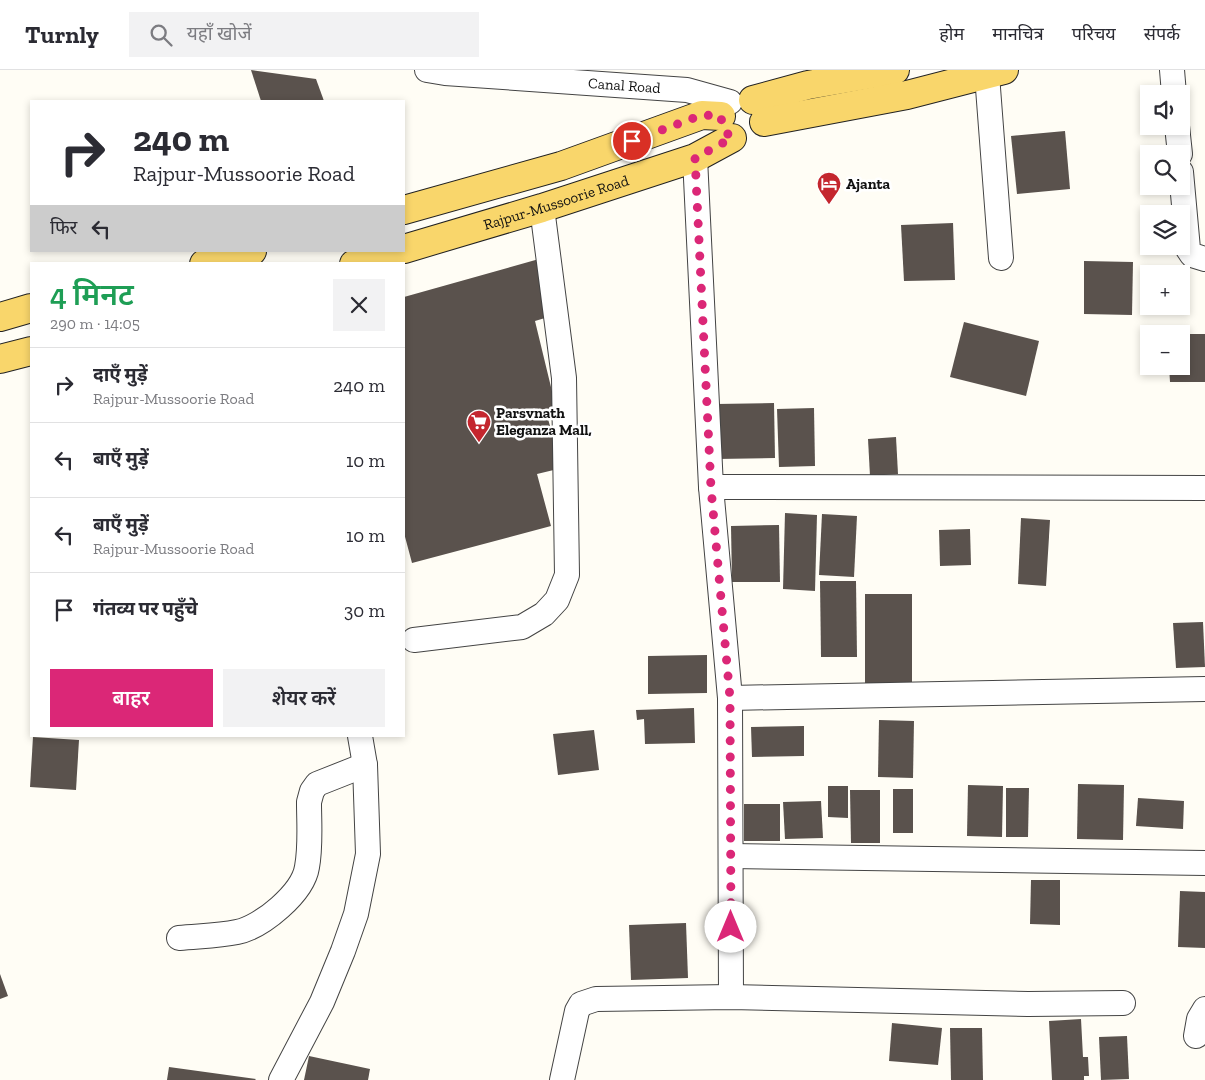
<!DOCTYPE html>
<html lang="hi">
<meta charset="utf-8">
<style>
body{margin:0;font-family:"Zilla Slab","Noto Sans Devanagari",serif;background:#f2f2f3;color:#2b2b33;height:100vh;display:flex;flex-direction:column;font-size:19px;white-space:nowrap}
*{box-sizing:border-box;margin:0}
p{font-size:16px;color:#7c7c81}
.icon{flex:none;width:28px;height:28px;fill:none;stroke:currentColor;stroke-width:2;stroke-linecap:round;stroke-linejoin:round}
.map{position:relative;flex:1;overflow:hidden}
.panel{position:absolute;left:30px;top:192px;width:375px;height:475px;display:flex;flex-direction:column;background:#fff;border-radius:0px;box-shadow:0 2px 8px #0003}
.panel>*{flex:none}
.hud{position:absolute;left:30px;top:30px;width:375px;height:152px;border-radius:0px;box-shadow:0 2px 8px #0003;background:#fff;color:#2b2b33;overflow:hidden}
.fabs{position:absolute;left:1140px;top:15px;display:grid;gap:10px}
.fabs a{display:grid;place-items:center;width:50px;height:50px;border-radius:0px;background:#fff;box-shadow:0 2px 8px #0003;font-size:25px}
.pin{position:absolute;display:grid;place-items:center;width:42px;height:42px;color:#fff;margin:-21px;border:2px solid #fff;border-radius:50%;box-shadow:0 1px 5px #0007}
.me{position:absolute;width:55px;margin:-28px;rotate:0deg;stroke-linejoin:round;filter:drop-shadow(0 0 4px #0008)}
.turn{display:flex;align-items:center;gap:18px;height:105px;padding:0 20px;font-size:22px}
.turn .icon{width:65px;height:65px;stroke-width:2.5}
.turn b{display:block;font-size:35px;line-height:42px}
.then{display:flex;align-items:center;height:48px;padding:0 20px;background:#0003;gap:10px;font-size:19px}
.round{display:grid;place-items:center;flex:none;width:52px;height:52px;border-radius:0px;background:#f2f2f3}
.overview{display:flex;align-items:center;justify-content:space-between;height:85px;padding:0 20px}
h1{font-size:30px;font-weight:600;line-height:38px;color:#1e9e55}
.primary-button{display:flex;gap:10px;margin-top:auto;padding:10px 20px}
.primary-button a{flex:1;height:58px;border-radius:0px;background:#db2777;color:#fff;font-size:20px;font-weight:600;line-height:58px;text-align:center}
.primary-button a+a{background:#f2f2f3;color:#2b2b33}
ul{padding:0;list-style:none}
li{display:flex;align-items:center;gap:15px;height:75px;padding:0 20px;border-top:1px solid #e1e1e2}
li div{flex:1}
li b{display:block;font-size:19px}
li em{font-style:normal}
header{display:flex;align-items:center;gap:30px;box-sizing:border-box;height:70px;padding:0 25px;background:#fff;border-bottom:1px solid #e1e1e2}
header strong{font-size:24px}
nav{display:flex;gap:28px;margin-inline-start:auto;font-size:18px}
.search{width:350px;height:45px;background:#f2f2f3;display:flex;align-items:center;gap:12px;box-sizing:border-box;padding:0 18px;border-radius:0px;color:#7c7c81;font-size:19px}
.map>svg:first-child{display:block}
</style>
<header>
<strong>Turnly</strong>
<div class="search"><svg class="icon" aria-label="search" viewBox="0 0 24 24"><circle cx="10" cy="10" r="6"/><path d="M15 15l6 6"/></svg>यहाँ खोजें</div>
<nav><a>होम</a><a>मानचित्र</a><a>परिचय</a><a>संपर्क</a></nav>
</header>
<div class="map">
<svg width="1205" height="1010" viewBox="0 0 1205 1010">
<rect width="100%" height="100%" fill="#fffdf5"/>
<g fill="#5a524d">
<polygon points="251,0 316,9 324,31 261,31"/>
<polygon points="1065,61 1070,119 1017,124 1011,66"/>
<polygon points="953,153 955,210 904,211 901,155"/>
<polygon points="539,189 555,245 535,251 558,346 548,349 562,398 537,404 551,456 412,493 404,463 404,227"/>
<polygon points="1084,191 1133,192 1132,245 1084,244"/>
<polygon points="964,252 1039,271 1026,326 950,307"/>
<polygon points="1181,264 1205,264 1205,312 1170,312 1169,296 1181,296"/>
<polygon points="774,333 775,388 717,389 716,334"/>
<polygon points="814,338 815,396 779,397 777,339"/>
<polygon points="896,367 898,404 870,406 868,369"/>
<polygon points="785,443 817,445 815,521 783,519"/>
<polygon points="822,444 857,446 854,507 819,505"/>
<polygon points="1021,448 1050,450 1046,516 1018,514"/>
<polygon points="779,455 780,512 732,512 731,456"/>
<polygon points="970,459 971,495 940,496 939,460"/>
<polygon points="820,511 856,511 857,587 821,587"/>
<rect x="865" y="524" width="47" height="89"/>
<polygon points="1203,552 1205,597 1176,598 1173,553"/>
<polygon points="707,585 707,623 648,624 648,586"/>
<polygon points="694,638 695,673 645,674 644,649 637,650 636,640"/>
<polygon points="879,650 914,651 913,708 878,707"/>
<polygon points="804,656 804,686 752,687 751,657"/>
<polygon points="594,660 599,700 558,705 553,664"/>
<polygon points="33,667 79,670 76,720 30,717"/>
<polygon points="1078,714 1124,715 1123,770 1077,769"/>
<polygon points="968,715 1003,716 1002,767 967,766"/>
<polygon points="828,716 848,716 848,748 828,747"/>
<polygon points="1006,718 1029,718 1028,767 1006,767"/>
<rect x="893" y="719" width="20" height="44"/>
<polygon points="850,720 880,720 880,773 851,773"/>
<polygon points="1138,728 1184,731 1183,759 1136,756"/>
<polygon points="821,731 823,768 785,769 783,732"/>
<rect x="744" y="734" width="36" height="37"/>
<polygon points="1031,810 1060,810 1060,855 1030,854"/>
<polygon points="1180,821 1205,822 1205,878 1178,877"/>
<polygon points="686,853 688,908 631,910 629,855"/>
<polygon points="0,904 8,926 0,929"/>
<polygon points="1081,949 1083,987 1088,987 1089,1006 1084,1006 1084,1010 1052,1010 1049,951"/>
<polygon points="892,953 942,958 938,995 889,991"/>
<polygon points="950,958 982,958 983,1010 951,1010"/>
<polygon points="1127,966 1129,1009 1101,1010 1099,967"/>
<polygon points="309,986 370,999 368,1010 304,1010"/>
<polygon points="169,997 256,1009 255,1010 167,1010"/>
</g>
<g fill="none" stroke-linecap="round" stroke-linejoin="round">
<defs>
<g id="minor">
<path id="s1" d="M427,0L445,3L687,20L730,32"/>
<polyline points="1172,0 1174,24"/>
<polyline points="987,5 1001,188"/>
<polyline points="1177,56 1180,84"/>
<polyline points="695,88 711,417 730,628 731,927"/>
<polyline points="1181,102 1188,179 1192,185 1205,189"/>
<polyline points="711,417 1205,418"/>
<polyline points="414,570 522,557 544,544 557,530 567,505 564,308 542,138"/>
<polyline points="730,628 1205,619"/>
<polyline points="731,786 1205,793"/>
<path d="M179,868C198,866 218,866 237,862C262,857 303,823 307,797C311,776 309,753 309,732L312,721L317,714L365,695"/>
<polyline points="1196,966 1199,949 1205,939"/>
<polyline points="281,1010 322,932 343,881 356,844 368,784 365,695 360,666"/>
<polyline points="562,1010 577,941 581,934 596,929 731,927 1028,934 1123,933"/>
</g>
<g id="major">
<polyline points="753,30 808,15 895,0"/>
<polyline points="764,52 907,25 1004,0"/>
<polyline points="404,140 561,96 702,45 721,46"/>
<path id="s2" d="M404,179L542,138L695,88L732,68"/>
<polyline points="204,194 252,181"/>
<polyline points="354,194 396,181"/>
<polyline points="0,247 31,238"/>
<polyline points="0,289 31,281"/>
</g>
</defs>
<use href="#minor" stroke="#444" stroke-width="26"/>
<use href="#major" stroke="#222" stroke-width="30"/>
<use href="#minor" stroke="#fff" stroke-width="24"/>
<use href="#major" stroke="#f9d66b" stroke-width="28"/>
</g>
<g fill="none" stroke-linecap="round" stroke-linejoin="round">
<path stroke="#db2777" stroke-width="9" stroke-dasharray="0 16.2" d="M632,71L702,45L721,46C722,56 724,61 732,68L695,88L711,418L730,628L731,857"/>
</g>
<defs>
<symbol id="hotel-pin" viewBox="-11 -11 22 30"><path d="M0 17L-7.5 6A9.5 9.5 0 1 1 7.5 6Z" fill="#c4262e" stroke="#fff"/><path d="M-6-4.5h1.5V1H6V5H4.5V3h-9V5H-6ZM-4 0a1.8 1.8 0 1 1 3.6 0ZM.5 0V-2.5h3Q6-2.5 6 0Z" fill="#fff"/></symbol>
<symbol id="supermarket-pin" viewBox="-11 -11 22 30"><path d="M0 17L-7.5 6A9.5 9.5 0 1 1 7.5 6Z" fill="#c4262e" stroke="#fff"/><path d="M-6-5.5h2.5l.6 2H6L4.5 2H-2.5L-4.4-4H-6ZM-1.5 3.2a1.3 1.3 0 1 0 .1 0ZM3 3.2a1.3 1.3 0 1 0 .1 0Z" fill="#fff"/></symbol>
</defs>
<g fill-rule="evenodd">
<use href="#hotel-pin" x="815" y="100" width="28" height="38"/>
<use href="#supermarket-pin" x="465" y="338" width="28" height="38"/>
</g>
<g text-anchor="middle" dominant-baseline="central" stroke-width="5" stroke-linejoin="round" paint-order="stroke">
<g font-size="15" fill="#111" stroke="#fff">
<text stroke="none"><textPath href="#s1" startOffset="198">Canal Road</textPath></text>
<text stroke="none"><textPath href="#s2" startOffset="159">Rajpur-Mussoorie Road</textPath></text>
</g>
<g font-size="15" font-weight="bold" fill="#111" stroke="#fff" text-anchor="start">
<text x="846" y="114">Ajanta</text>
<text x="496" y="343">Parsvnath<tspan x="496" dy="17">Eleganza Mall,</tspan></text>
</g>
</g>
</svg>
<div class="fabs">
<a><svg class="icon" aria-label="sound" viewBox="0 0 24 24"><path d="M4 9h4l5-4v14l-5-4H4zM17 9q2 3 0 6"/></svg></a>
<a><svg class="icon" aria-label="search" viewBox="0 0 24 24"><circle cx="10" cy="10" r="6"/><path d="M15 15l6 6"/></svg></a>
<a><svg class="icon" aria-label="layers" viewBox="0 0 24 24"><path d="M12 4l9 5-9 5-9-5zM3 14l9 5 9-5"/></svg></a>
<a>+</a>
<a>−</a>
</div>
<div class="pin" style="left:632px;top:71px;background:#d93025"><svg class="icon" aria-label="arrive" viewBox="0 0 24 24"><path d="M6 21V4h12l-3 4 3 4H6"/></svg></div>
<svg class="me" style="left:731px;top:857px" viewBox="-20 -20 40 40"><circle r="19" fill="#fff"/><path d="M0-13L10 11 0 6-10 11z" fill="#db2777"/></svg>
<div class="hud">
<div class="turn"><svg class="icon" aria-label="right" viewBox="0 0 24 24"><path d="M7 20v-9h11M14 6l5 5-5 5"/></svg><div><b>240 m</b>Rajpur-Mussoorie Road</div></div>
<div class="then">फिर<svg class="icon" aria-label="left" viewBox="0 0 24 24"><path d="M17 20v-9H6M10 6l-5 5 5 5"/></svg></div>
</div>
<section class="panel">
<div class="overview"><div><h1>4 मिनट</h1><p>290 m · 14:05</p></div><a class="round"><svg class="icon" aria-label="close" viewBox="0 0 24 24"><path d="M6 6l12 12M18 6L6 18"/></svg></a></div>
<ul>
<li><svg class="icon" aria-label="right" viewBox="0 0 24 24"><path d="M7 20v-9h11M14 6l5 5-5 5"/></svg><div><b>दाएँ मुड़ें</b><p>Rajpur-Mussoorie Road</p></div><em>240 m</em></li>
<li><svg class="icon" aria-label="left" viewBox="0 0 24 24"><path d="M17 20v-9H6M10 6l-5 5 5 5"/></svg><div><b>बाएँ मुड़ें</b></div><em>10 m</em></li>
<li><svg class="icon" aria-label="left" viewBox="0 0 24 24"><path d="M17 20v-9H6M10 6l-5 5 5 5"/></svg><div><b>बाएँ मुड़ें</b><p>Rajpur-Mussoorie Road</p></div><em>10 m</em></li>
<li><svg class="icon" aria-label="arrive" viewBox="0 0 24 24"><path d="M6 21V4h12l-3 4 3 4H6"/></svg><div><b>गंतव्य पर पहुँचे</b></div><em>30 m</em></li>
</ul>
<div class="primary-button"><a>बाहर</a><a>शेयर करें</a></div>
</section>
</div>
